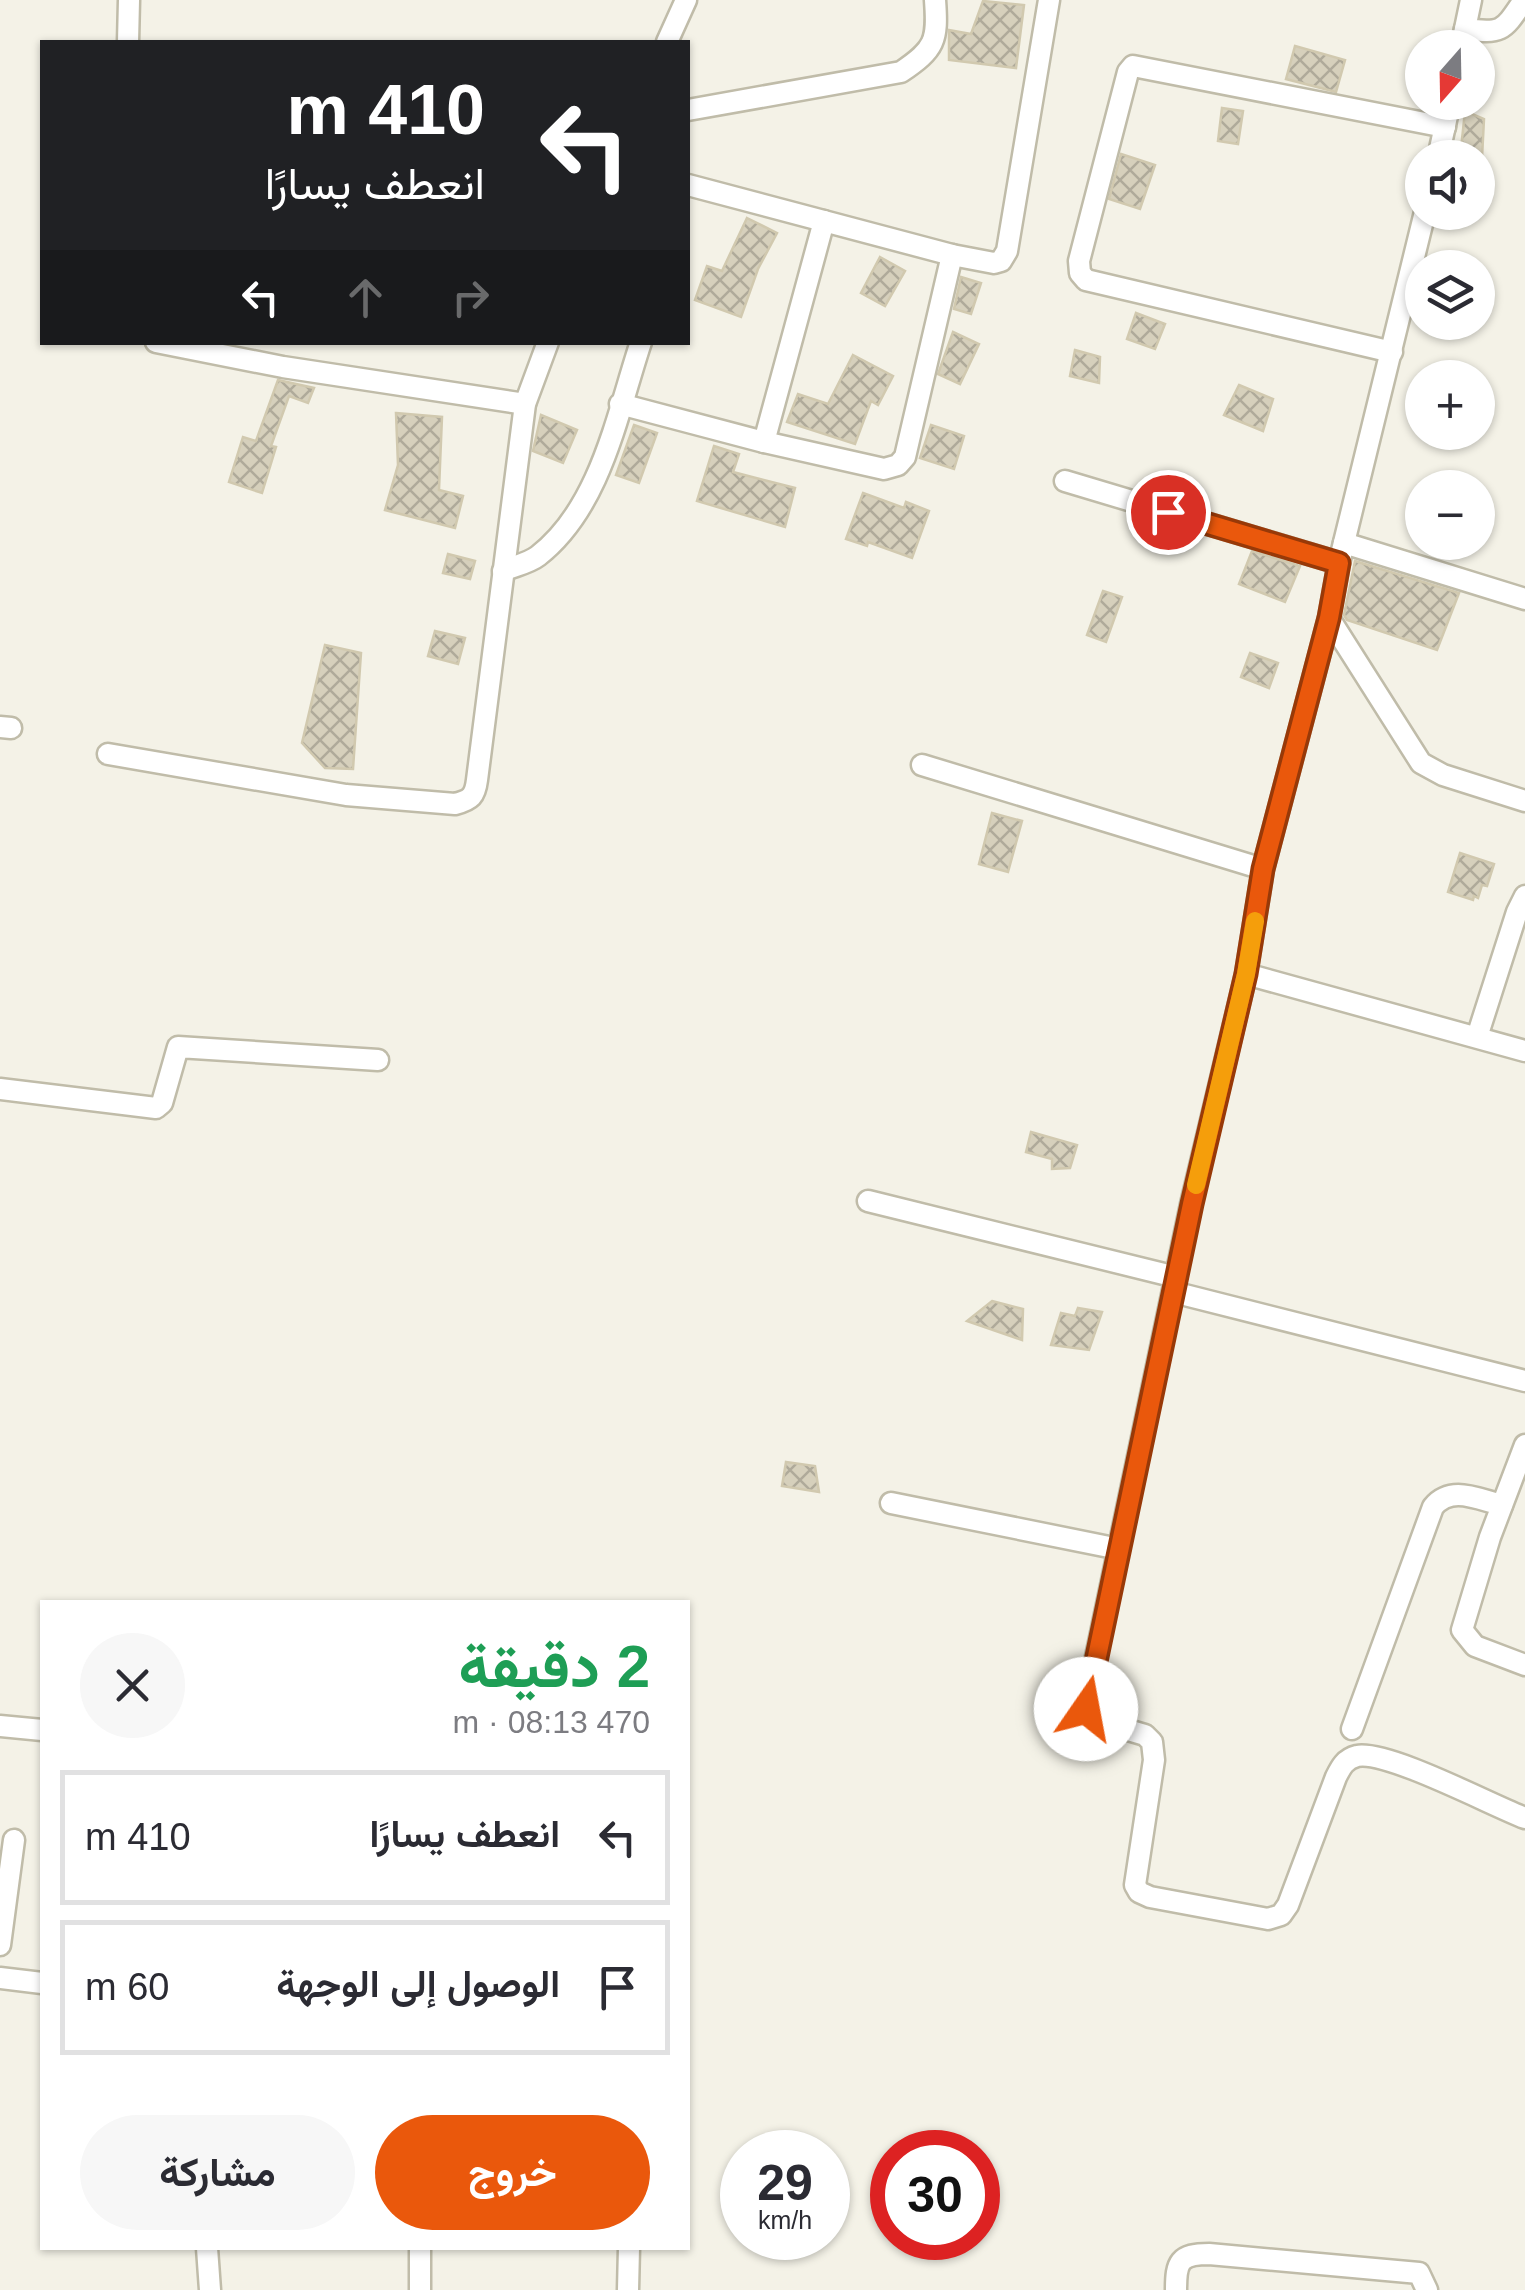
<!DOCTYPE html>
<html lang="ar">
<meta charset="utf-8">
<style>
body{margin:0;font-family:Arial,Vazirmatn,sans-serif;background:#f7f7f7;color:#2b2b33;direction:rtl;height:100vh;display:flex;flex-direction:column;font-size:38px;white-space:nowrap}
*{box-sizing:border-box;margin:0}
p{font-size:32px;color:#7c7c81}
.icon{flex:none;width:55px;height:55px;fill:none;stroke:currentColor;stroke-width:2;stroke-linecap:round;stroke-linejoin:round}
.map{position:relative;flex:1;overflow:hidden;direction:ltr}
.panel{position:absolute;left:40px;top:1600px;width:650px;height:650px;display:flex;flex-direction:column;background:#fff;border-radius:0px;box-shadow:0 2px 8px #0004;direction:rtl}
.panel>*{flex:none}
.top-card{position:absolute;left:40px;top:40px;width:650px;height:305px;border-radius:0px;box-shadow:0 2px 8px #0004;direction:rtl;background:#202124;color:#fff;overflow:hidden}
.needle{width:65px;rotate:200deg}
.buttons{position:absolute;left:1405px;top:30px;display:grid;gap:20px}
.buttons a{display:grid;place-items:center;width:90px;height:90px;border-radius:50%;background:#fff;box-shadow:0 2px 8px #0004;font-size:50px}
.speed{position:absolute;left:720px;top:2130px;display:flex;gap:20px;font-size:50px;font-weight:700;text-align:center}
.speed>*{display:grid;place-content:center;width:130px;height:130px;border-radius:50%;background:#fff;box-shadow:0 2px 8px #0004;line-height:1}
.speed small{font-size:25px;font-weight:400}
.speed .limit{border:15px solid #d22;background:#fff;color:#111}
.pin{position:absolute;display:grid;place-items:center;width:85px;height:85px;color:#fff;margin:-42px;border:5px solid #fff;border-radius:50%;box-shadow:0 2px 10px #0007}
.me{position:absolute;width:110px;margin:-55px;rotate:12deg;stroke-linejoin:round;filter:drop-shadow(0 0 8px #0008)}
.turn{display:flex;align-items:center;gap:35px;height:210px;padding:0 40px;font-size:45px}
.turn .icon{width:130px;height:130px;stroke-width:2.5}
.turn b{display:block;font-size:70px;line-height:85px}
.lanes{display:flex;align-items:center;height:95px;padding:0 40px;background:#0003;justify-content:center;gap:50px;direction:ltr}
.lanes .off{opacity:.35}
.round{display:grid;place-items:center;flex:none;width:105px;height:105px;border-radius:52px;background:#f7f7f7}
.head{display:flex;align-items:center;justify-content:space-between;height:170px;padding:0 40px}
h1{font-size:60px;font-weight:700;line-height:75px;color:#1e9e55}
.button{display:flex;gap:20px;margin-top:auto;padding:20px 40px}
.button a{flex:1;height:115px;border-radius:60px;background:#ea580c;color:#fff;font-size:40px;font-weight:700;line-height:115px;text-align:center}
.button a+a{background:#f7f7f7;color:#2b2b33}
ul{padding:0;list-style:none}
li{display:flex;align-items:center;gap:30px;height:135px;margin:0 20px 15px;padding:0 20px;border:5px solid #e1e1e2;border-radius:0px}
li div{flex:1}
li b{display:block;font-size:38px}
li em{font-style:normal}
.map>svg:first-child{display:block}
</style>
<div class="map">
<svg width="1525" height="2290" viewBox="0 0 1525 2290">
<defs>
<pattern id="building-cross-hatch" width="8" height="8" patternUnits="userSpaceOnUse" patternTransform="scale(2.5)"><rect width="8" height="8" fill="#d6d0bc"/><path d="M0 0l8 8M0 8l8-8" fill="none" stroke="#afaa9a"/></pattern>
</defs>
<rect width="100%" height="100%" fill="#f4f2e7"/>
<g fill="url(#building-cross-hatch)" stroke="#d1c9af" stroke-width="2.5">
<polygon points="983,1 1024,5 1016,68 949,60 949,30 971,34"/>
<polygon points="1295,46 1345,60 1336,92 1286,79"/>
<polygon points="1222,108 1243,111 1238,144 1218,141"/>
<polygon points="1465,111 1484,119 1482,158 1460,158"/>
<polygon points="1121,154 1155,165 1140,209 1109,199"/>
<polygon points="747,218 777,233 758,269 741,317 695,300 707,266 722,271"/>
<polygon points="880,257 905,271 885,306 861,293"/>
<polygon points="961,277 981,283 971,314 954,309"/>
<polygon points="1136,313 1165,324 1155,349 1127,339"/>
<polygon points="953,332 979,344 960,384 938,374"/>
<polygon points="1075,350 1100,357 1099,383 1070,376"/>
<polygon points="853,355 893,376 878,405 871,401 855,444 787,422 798,394 828,404"/>
<polygon points="278,380 314,388 308,403 289,396 271,446 276,447 262,493 229,482 243,437 256,441"/>
<polygon points="1239,385 1273,399 1263,431 1224,415"/>
<polygon points="396,413 442,417 439,490 463,496 455,528 385,510 398,465"/>
<polygon points="541,415 577,430 563,463 533,451"/>
<polygon points="634,425 657,433 639,483 616,475"/>
<polygon points="931,425 964,436 954,469 920,458"/>
<polygon points="714,446 739,454 733,472 795,488 785,527 697,501"/>
<polygon points="863,493 904,508 906,502 929,511 912,558 868,542 867,546 846,539"/>
<polygon points="1252,551 1300,566 1285,602 1239,584"/>
<polygon points="448,554 475,561 470,579 443,573"/>
<polygon points="1355,561 1459,593 1437,650 1347,620 1344,615"/>
<polygon points="1103,591 1122,597 1106,642 1087,635"/>
<polygon points="435,631 465,638 458,664 428,656"/>
<polygon points="325,645 361,653 353,769 325,768 302,743"/>
<polygon points="1250,653 1278,663 1269,688 1241,677"/>
<polygon points="992,813 1022,821 1008,872 979,864"/>
<polygon points="1460,853 1494,864 1487,886 1482,885 1478,898 1474,896 1473,900 1448,892"/>
<polygon points="1031,1132 1077,1145 1070,1168 1052,1169 1052,1159 1026,1152"/>
<polygon points="992,1301 1023,1309 1022,1340 967,1321"/>
<polygon points="1078,1308 1102,1312 1089,1350 1051,1345 1061,1313 1075,1316"/>
<polygon points="786,1462 815,1466 819,1492 782,1486"/>
</g>
<g fill="none" stroke-linecap="round" stroke-linejoin="round">
<defs>
<g id="minor">
<path d="M1465,29C1503,34 1503,31 1524,0"/>
<polyline points="128,42 129,0"/>
<polyline points="667,42 686,0"/>
<polyline points="1461,48 1471,0"/>
<path d="M688,110L901,72C935,49 938,41 935,0"/>
<polyline points="1438,158 1450,102"/>
<polyline points="688,185 952,255 994,263 1001,261 1007,251 1049,0"/>
<path d="M1425,212L1339,563L1329,618L1263,869L1246,974L1191,1204L1085,1709L1087,1716L1094,1720L1145,1735L1152,1742L1154,1760L1135,1885L1139,1892L1150,1897L1268,1919L1281,1915L1288,1905L1336,1777C1341,1767 1345,1759 1357,1756C1387,1750 1491,1805 1525,1818"/>
<polyline points="156,342 283,367 525,404"/>
<polyline points="1392,352 1086,280 1080,273 1079,261 1128,72 1133,66 1445,127"/>
<polyline points="620,404 764,442 884,469 898,465 905,457 952,255"/>
<polyline points="764,442 824,221"/>
<polyline points="1065,481 1339,563"/>
<polyline points="1344,543 1525,599"/>
<path d="M503,571C514,566 529,563 538,556C601,507 617,414 641,342"/>
<polyline points="1329,618 1421,763 1443,775 1525,801"/>
<polyline points="0,727 11,728"/>
<path d="M108,754L346,795L455,804C471,800 475,796 477,780L525,404L548,342"/>
<polyline points="922,765 1263,869"/>
<polyline points="1246,974 1525,1051"/>
<polyline points="1477,1037 1517,912 1525,896"/>
<polyline points="0,1089 156,1108 162,1103 178,1047 378,1060"/>
<polyline points="868,1201 1176,1277"/>
<polyline points="1173,1292 1525,1381"/>
<polyline points="1525,1445 1490,1537 1462,1630 1475,1646 1525,1665"/>
<polyline points="891,1503 1119,1549"/>
<polyline points="0,1726 42,1730"/>
<path d="M1352,1729L1433,1507C1451,1485 1477,1499 1502,1505"/>
<polyline points="0,1945 14,1840"/>
<polyline points="0,1978 42,1983"/>
<polyline points="207,2248 210,2290"/>
<polyline points="420,2248 420,2290"/>
<polyline points="628,2290 629,2248"/>
<path d="M1176,2290C1176,2262 1179,2254 1209,2254L1419,2273L1427,2290"/>
</g>
</defs>
<use href="#minor" stroke="#c0bca9" stroke-width="25"/>
<use href="#minor" stroke="#fff" stroke-width="20"/>
</g>
<g fill="none" stroke-linecap="round" stroke-linejoin="round">
<defs>
<polyline id="route" points="1086,1709 1192,1204 1246,974 1263,869 1329,618 1339,563 1168,512"/>
</defs>
<use href="#route" stroke="#983908" stroke-width="25"/>
<use href="#route" stroke="#ea580c" stroke-width="18"/>
<polyline stroke="#f59e0b" stroke-width="18" points="1196,1185 1246,974 1255,921"/>
</g>
</svg>
<div class="buttons">
<a><svg class="needle" viewBox="-14 -14 28 28"><path d="M0-13l5 13h-10z" fill="#e53935"/><path d="M0 13l5-13h-10z" fill="#7c7c81"/></svg></a>
<a><svg class="icon" aria-label="sound" viewBox="0 0 24 24"><path d="M4 9h4l5-4v14l-5-4H4zM17 9q2 3 0 6"/></svg></a>
<a><svg class="icon" aria-label="layers" viewBox="0 0 24 24"><path d="M12 4l9 5-9 5-9-5zM3 14l9 5 9-5"/></svg></a>
<a>+</a>
<a>−</a>
</div>
<div class="speed"><div>29<small>km/h</small></div><div class="limit">30</div></div>
<div class="pin" style="left:1168px;top:512px;background:#d93025"><svg class="icon" aria-label="arrive" viewBox="0 0 24 24"><path d="M6 21V4h12l-3 4 3 4H6"/></svg></div>
<svg class="me" style="left:1086px;top:1709px" viewBox="-20 -20 40 40"><circle r="19" fill="#fff"/><path d="M0-13L10 11 0 6-10 11z" fill="#ea580c"/></svg>
<div class="top-card">
<div class="turn"><svg class="icon" aria-label="left" viewBox="0 0 24 24"><path d="M17 20v-9H6M10 6l-5 5 5 5"/></svg><div><b>410 m</b>انعطف يسارًا</div></div>
<div class="lanes"><svg class="icon" aria-label="left" viewBox="0 0 24 24"><path d="M17 20v-9H6M10 6l-5 5 5 5"/></svg><svg class="icon off" aria-label="ahead" viewBox="0 0 24 24"><path d="M12 20V5M6 11l6-6 6 6"/></svg><svg class="icon off" aria-label="right" viewBox="0 0 24 24"><path d="M7 20v-9h11M14 6l5 5-5 5"/></svg></div>
</div>
<section class="panel">
<div class="head"><div><h1>2 دقيقة</h1><p>470 m · 08:13</p></div><a class="round"><svg class="icon" aria-label="close" viewBox="0 0 24 24"><path d="M6 6l12 12M18 6L6 18"/></svg></a></div>
<ul>
<li><svg class="icon" aria-label="left" viewBox="0 0 24 24"><path d="M17 20v-9H6M10 6l-5 5 5 5"/></svg><div><b>انعطف يسارًا</b></div><em>410 m</em></li>
<li><svg class="icon" aria-label="arrive" viewBox="0 0 24 24"><path d="M6 21V4h12l-3 4 3 4H6"/></svg><div><b>الوصول إلى الوجهة</b></div><em>60 m</em></li>
</ul>
<div class="button"><a>خروج</a><a>مشاركة</a></div>
</section>
</div>
